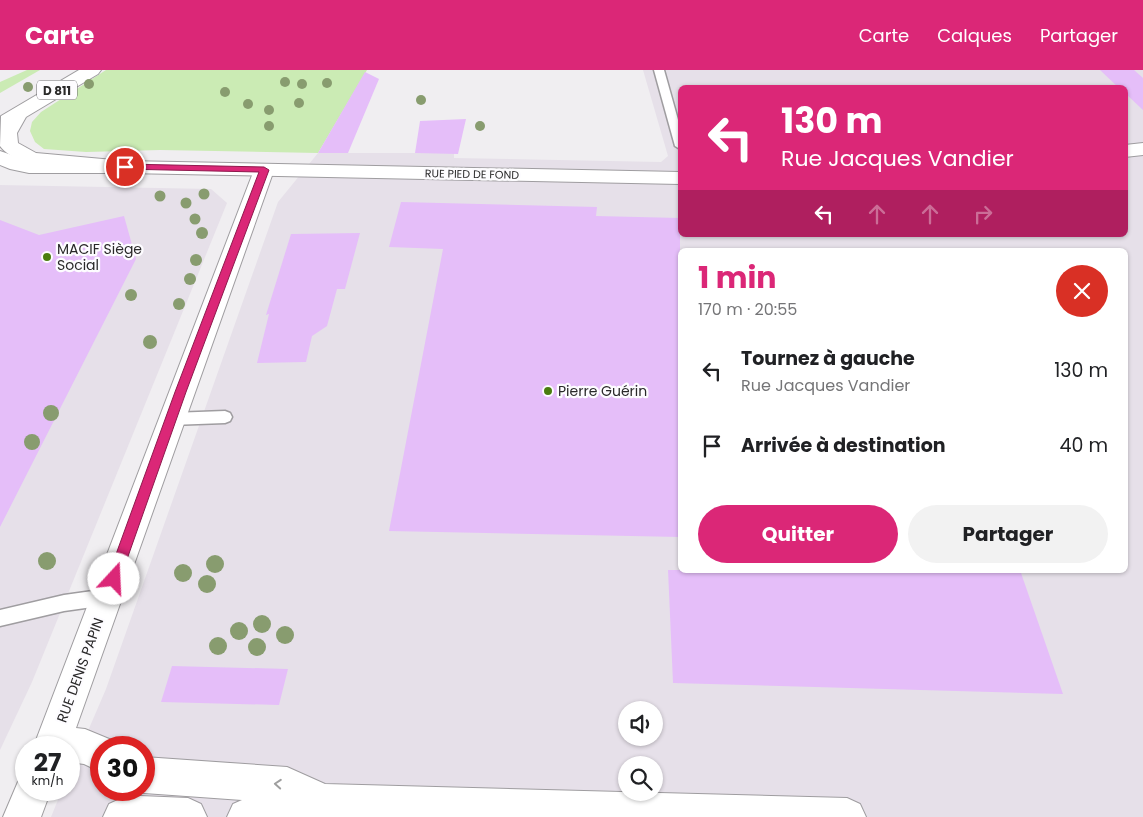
<!DOCTYPE html>
<html lang="fr">
<meta charset="utf-8">
<style>
body{margin:0;font-family:Poppins,sans-serif;background:#f2f2f2;color:#202124;height:100vh;display:flex;flex-direction:column;font-size:19px;white-space:nowrap}
*{box-sizing:border-box;margin:0}
p{font-size:16px;color:#757577}
.icon{flex:none;width:28px;height:28px;fill:none;stroke:currentColor;stroke-width:2;stroke-linecap:round;stroke-linejoin:round}
.map{position:relative;flex:1;overflow:hidden}
.panel{position:absolute;left:678px;top:178px;width:450px;height:325px;display:flex;flex-direction:column;background:#fff;border-radius:8px;box-shadow:0 1px 4px #0004}
.panel>*{flex:none}
.banner{position:absolute;left:678px;top:15px;width:450px;height:152px;border-radius:8px;box-shadow:0 1px 4px #0004;background:#db2777;color:#fff;overflow:hidden}
.buttons{position:absolute;left:618px;top:631px;display:grid;gap:10px}
.buttons a{display:grid;place-items:center;width:45px;height:45px;border-radius:50%;background:#fff;box-shadow:0 1px 4px #0004;font-size:25px}
.speed{position:absolute;left:15px;top:666px;display:flex;gap:10px;font-size:25px;font-weight:700;text-align:center}
.speed>*{display:grid;place-content:center;width:65px;height:65px;border-radius:50%;background:#fff;box-shadow:0 1px 4px #0004;line-height:1}
.speed small{font-size:12px;font-weight:400}
.speed .limit{border:8px solid #d22;background:#fff;color:#111}
.pin{position:absolute;display:grid;place-items:center;width:42px;height:42px;color:#fff;margin:-21px;border:2px solid #fff;border-radius:50%;box-shadow:0 1px 5px #0007}
.me{position:absolute;width:55px;margin:-28px;rotate:20deg;stroke-linejoin:round;filter:drop-shadow(0 0 4px #0008)}
.turn{display:flex;align-items:center;gap:18px;height:105px;padding:0 20px;font-size:22px}
.turn .icon{width:65px;height:65px;stroke-width:2.5}
.turn b{display:block;font-size:35px;line-height:42px}
.lanes{display:flex;align-items:center;height:48px;padding:0 20px;background:#0003;justify-content:center;gap:25px;direction:ltr}
.lanes .off{opacity:.35}
.round{display:grid;place-items:center;flex:none;width:52px;height:52px;border-radius:26px;background:#f2f2f2}
.overview{display:flex;align-items:center;justify-content:space-between;height:85px;padding:0 20px}
h1{font-size:30px;font-weight:700;line-height:38px;color:#db2777}
.primary-button{display:flex;gap:10px;margin-top:auto;padding:10px 20px}
.primary-button a{flex:1;height:58px;border-radius:30px;background:#db2777;color:#fff;font-size:20px;font-weight:700;line-height:58px;text-align:center}
.primary-button a+a{background:#f2f2f2;color:#202124}
ul{padding:0;list-style:none}
li{display:flex;align-items:center;gap:15px;height:75px;padding:0 20px}
li div{flex:1}
li b{display:block;font-size:19px}
li em{font-style:normal}
header{display:flex;align-items:center;gap:30px;box-sizing:border-box;height:70px;padding:0 25px;background:#db2777;color:#fff}
header strong{font-size:24px}
nav{display:flex;gap:28px;margin-inline-start:auto;font-size:18px}
.map>svg:first-child{display:block}
</style>
<header>
<strong>Carte</strong>
<nav><a>Carte</a><a>Calques</a><a>Partager</a></nav>
</header>
<div class="map">
<svg width="1143" height="747" viewBox="0 0 1143 747">
<rect width="100%" height="100%" fill="#f0eef1"/>
<g fill="#e6e0e9" fill-rule="evenodd">
<path d="M643,0H1143V747H51L62,720H69V705L106,619L278,132L318,83H454V88L661,92L668,86ZM680,18H1125V165H680ZM680,180H1125V500H680ZM626,640H654V668H626ZM101,678H144V720H101ZM626,695H654V722H626Z"/>
<polygon points="0,115 211,119 227,133 32,612 0,680"/>
</g>
<g fill="#cbebb4">
<polygon points="27,0 40,0 0,23 0,12"/>
<polygon points="106,0 367,0 318,83 160,80 86,82 44,79 35,72 30,61 32,52 41,42"/>
</g>
<g fill="#e5bef9">
<polygon points="1100,0 1134,0 1143,8 1143,40 1125,23 1125,18 1119,18"/>
<polygon points="365,2 379,9 348,83 318,83"/>
<polygon points="466,49 458,84 415,83 420,51"/>
<polygon points="401,132 597,137 596,146 680,148 680,467 389,461 443,179 389,177"/>
<polygon points="124,146 136,189 0,457 0,150 39,165"/>
<polygon points="360,163 345,219 337,219 327,256 312,266 306,292 257,293 269,244 266,245 291,164"/>
<polygon points="668,500 1020,500 1063,624 673,613"/>
<polygon points="172,596 288,599 279,635 161,632"/>
</g>
<g fill="none" stroke-linecap="round" stroke-linejoin="round">
<defs>
<g id="service">
<polygon points="654,0 664,0 680,57 680,79 675,76"/>
<polygon points="225,341 230,343 232,347 230,351 225,353 171,355 166,353 164,349 166,345 171,343"/>
<polygon points="107,519 113,521 116,527 113,533 107,535 64,541 0,556 0,540 64,525"/>
</g>
<g id="minor">
<polygon points="264,94 271,96 274,100 76,658 85,659 114,671 116,678 101,678 101,702 84,694 69,692 69,678 33,678 254,100 257,96"/>
<polygon points="144,687 287,697 325,714 847,728 860,734 866,747 227,747 233,734 242,730 144,723 137,720 144,720"/>
<polygon points="26,705 26,720 51,720 41,747 3,747 20,707"/>
<polygon points="140,726 188,728 201,734 207,747 103,747 109,734 122,728"/>
</g>
<g id="secondary">
<polygon points="1143,73 1143,85 1125,87 1125,75"/>
<polygon points="0,81 29,91 125,91 680,102 680,114 125,103 29,103 10,99 0,95"/>
</g>
<path id="primary" d="M79,0H101L98,4L26,47L17,63L18,73L36,83L125,91L132,93L135,97L132,101L125,103C94,100 18,102 0,76L1,46Z"/>
</defs>
<use href="#service" stroke="#9f9da0" stroke-width="3"/>
<use href="#minor" stroke="#9f9da0" stroke-width="2"/>
<use href="#secondary" stroke="#9f9da0" stroke-width="2"/>
<use href="#primary" stroke="#9f9da0" stroke-width="2"/>
<use href="#service" fill="#fff" fill-rule="evenodd"/>
<use href="#minor" fill="#fff" fill-rule="evenodd"/>
<use href="#secondary" fill="#fff" fill-rule="evenodd"/>
<use href="#primary" fill="#fff" fill-rule="evenodd"/>
</g>
<g fill="#889c6f">
<circle cx="285" cy="12" r="5"/>
<circle cx="327" cy="13" r="5"/>
<circle cx="89" cy="14" r="5"/>
<circle cx="302" cy="14" r="5"/>
<circle cx="28" cy="17" r="5"/>
<circle cx="225" cy="22" r="5"/>
<circle cx="72" cy="24" r="5"/>
<circle cx="421" cy="30" r="5"/>
<circle cx="299" cy="33" r="5"/>
<circle cx="248" cy="34" r="5"/>
<circle cx="269" cy="40" r="5"/>
<circle cx="269" cy="56" r="5"/>
<circle cx="480" cy="56" r="5"/>
<circle cx="204" cy="124" r="5.5"/>
<circle cx="160" cy="126" r="5.5"/>
<circle cx="186" cy="133" r="5.5"/>
<circle cx="195" cy="149" r="5.5"/>
<circle cx="202" cy="163" r="6"/>
<circle cx="196" cy="190" r="6"/>
<circle cx="190" cy="209" r="6"/>
<circle cx="131" cy="225" r="6"/>
<circle cx="179" cy="234" r="6"/>
<circle cx="150" cy="272" r="7"/>
<circle cx="51" cy="343" r="8"/>
<circle cx="32" cy="372" r="8"/>
<circle cx="47" cy="491" r="9"/>
<circle cx="215" cy="494" r="9"/>
<circle cx="183" cy="503" r="9"/>
<circle cx="207" cy="514" r="9"/>
<circle cx="262" cy="554" r="9"/>
<circle cx="239" cy="561" r="9"/>
<circle cx="285" cy="565" r="9"/>
<circle cx="218" cy="576" r="9"/>
<circle cx="257" cy="577" r="9"/>
</g>
<defs><path id="oneway-chevron" d="M-2-3.5L2.5 0L-2 3.5" fill="none" stroke-width="1.6" stroke-linecap="round" stroke-linejoin="round" transform="scale(1.25)"/></defs>
<use stroke="#9f9f9f" href="#oneway-chevron" transform="translate(278 714) rotate(-176)"/>
<polygon fill="#db2777" stroke="#8e194d" points="125,94 264,97 269,100 186,322 120,509 118,514 114,515 109,514 107,509 175,322 259,102 122,99 121,97"/>
<g fill="#4a7d0f" stroke="#fdfcff" stroke-width="2">
<circle cx="47" cy="187" r="5"/>
<circle cx="548" cy="321" r="5"/>
</g>
<g text-anchor="middle" dominant-baseline="central" stroke-width="4.5" stroke-linejoin="round" paint-order="stroke">
<g font-size="11" fill="#2a292a" stroke="#fdfcff">
<text transform="translate(472 104) rotate(1)">RUE PIED DE FOND</text>
</g>
<rect fill="#fdfcff" stroke="#69686a" stroke-width="1" x="37" y="10.5" width="40" height="19" rx="4"/>
<g font-size="12" font-weight="bold" fill="#2a292a">
<text x="57" y="20">D 811</text>
</g>
<g font-size="14" fill="#2a292a" stroke="#fdfcff" text-anchor="start">
<text x="57" y="179">MACIF Siège<tspan x="57" dy="16">Social</tspan></text>
<text x="558" y="321">Pierre Guérin</text>
</g>
<g font-size="14" fill="#2a292a" stroke="#fdfcff">
<text transform="translate(80 600) rotate(-70)">RUE DENIS PAPIN</text>
</g>
</g>
</svg>
<div class="buttons">
<a><svg class="icon" aria-label="sound" viewBox="0 0 24 24"><path d="M4 9h4l5-4v14l-5-4H4zM17 9q2 3 0 6"/></svg></a>
<a><svg class="icon" aria-label="search" viewBox="0 0 24 24"><circle cx="10" cy="10" r="6"/><path d="M15 15l6 6"/></svg></a>
</div>
<div class="speed"><div>27<small>km/h</small></div><div class="limit">30</div></div>
<div class="pin" style="left:125px;top:97px;background:#d93025"><svg class="icon" aria-label="arrive" viewBox="0 0 24 24"><path d="M6 21V4h12l-3 4 3 4H6"/></svg></div>
<svg class="me" style="left:114px;top:509px" viewBox="-20 -20 40 40"><circle r="19" fill="#fff"/><path d="M0-13L10 11 0 6-10 11z" fill="#db2777"/></svg>
<div class="banner">
<div class="turn"><svg class="icon" aria-label="left" viewBox="0 0 24 24"><path d="M17 20v-9H6M10 6l-5 5 5 5"/></svg><div><b>130 m</b>Rue Jacques Vandier</div></div>
<div class="lanes"><svg class="icon" aria-label="left" viewBox="0 0 24 24"><path d="M17 20v-9H6M10 6l-5 5 5 5"/></svg><svg class="icon off" aria-label="ahead" viewBox="0 0 24 24"><path d="M12 20V5M6 11l6-6 6 6"/></svg><svg class="icon off" aria-label="ahead" viewBox="0 0 24 24"><path d="M12 20V5M6 11l6-6 6 6"/></svg><svg class="icon off" aria-label="right" viewBox="0 0 24 24"><path d="M7 20v-9h11M14 6l5 5-5 5"/></svg></div>
</div>
<section class="panel">
<div class="overview"><div><h1>1 min</h1><p>170 m · 20:55</p></div><a class="round" style="background:#d93025;color:#fff"><svg class="icon" aria-label="close" viewBox="0 0 24 24"><path d="M6 6l12 12M18 6L6 18"/></svg></a></div>
<ul>
<li><svg class="icon" aria-label="left" viewBox="0 0 24 24"><path d="M17 20v-9H6M10 6l-5 5 5 5"/></svg><div><b>Tournez à gauche</b><p>Rue Jacques Vandier</p></div><em>130 m</em></li>
<li><svg class="icon" aria-label="arrive" viewBox="0 0 24 24"><path d="M6 21V4h12l-3 4 3 4H6"/></svg><div><b>Arrivée à destination</b></div><em>40 m</em></li>
</ul>
<div class="primary-button"><a>Quitter</a><a>Partager</a></div>
</section>
</div>
